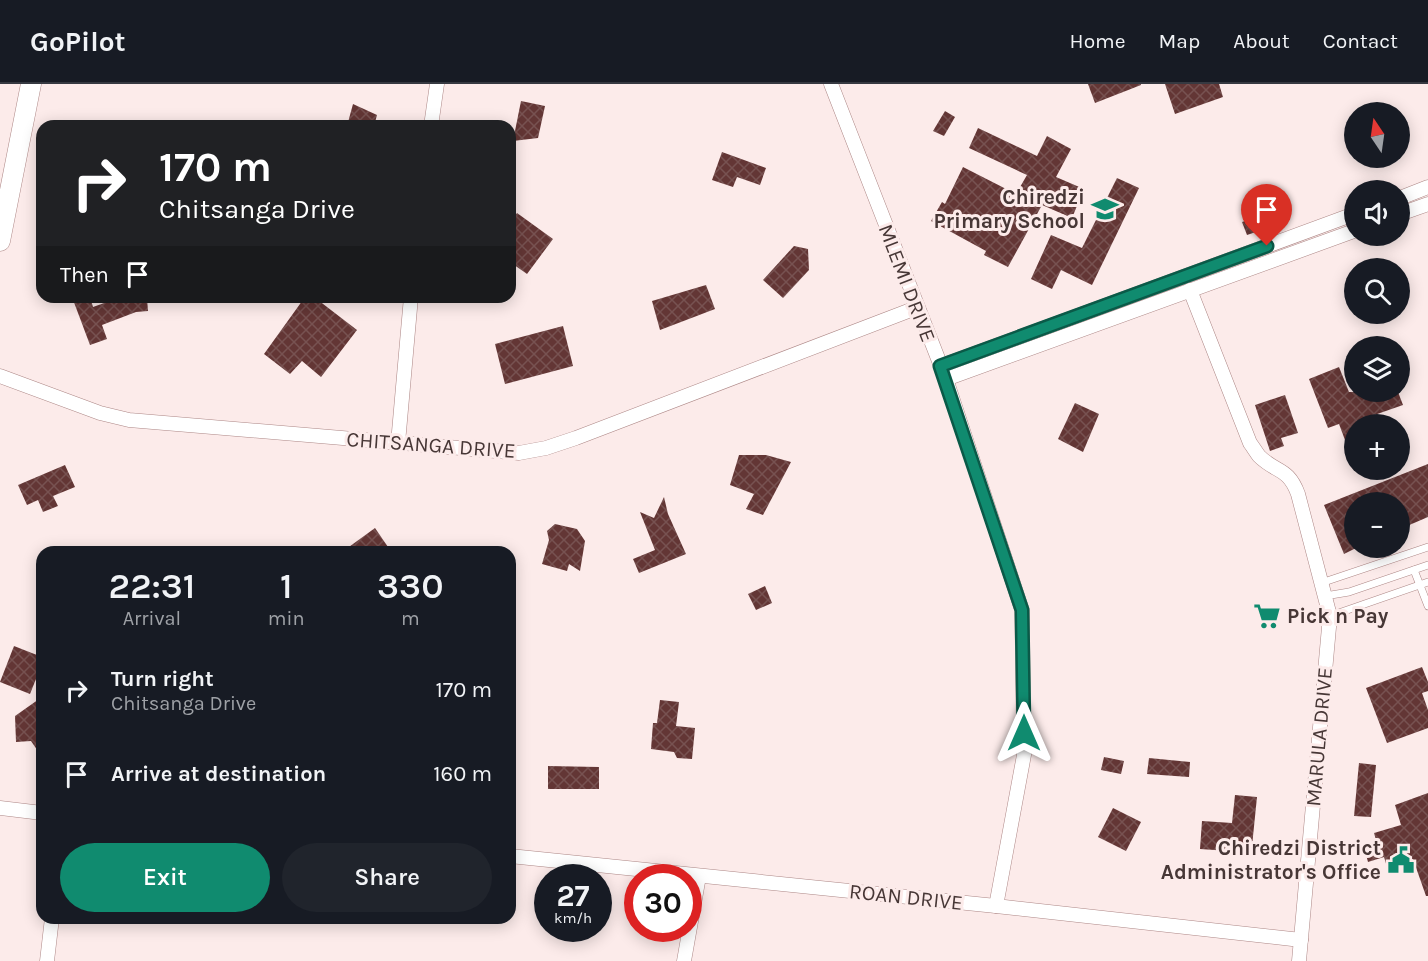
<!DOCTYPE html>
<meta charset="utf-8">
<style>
body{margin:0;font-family:Karla,sans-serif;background:#20242c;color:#f1f3f6;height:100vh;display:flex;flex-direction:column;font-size:22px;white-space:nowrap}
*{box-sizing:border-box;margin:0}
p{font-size:20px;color:#9ea1a6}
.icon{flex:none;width:33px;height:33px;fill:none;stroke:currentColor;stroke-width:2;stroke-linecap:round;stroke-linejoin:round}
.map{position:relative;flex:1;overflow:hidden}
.panel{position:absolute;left:36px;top:462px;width:480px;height:378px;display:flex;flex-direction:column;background:#171b24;border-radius:18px;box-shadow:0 3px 15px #0003}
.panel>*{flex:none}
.banner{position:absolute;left:36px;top:36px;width:480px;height:183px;border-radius:18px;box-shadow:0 3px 15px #0003;background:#202124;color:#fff;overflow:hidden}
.needle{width:39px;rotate:347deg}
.controls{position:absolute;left:1344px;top:18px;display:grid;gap:12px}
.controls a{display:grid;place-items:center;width:66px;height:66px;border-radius:50%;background:#171b24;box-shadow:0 3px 15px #0003;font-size:30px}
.speed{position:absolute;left:534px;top:780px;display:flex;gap:12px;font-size:30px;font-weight:700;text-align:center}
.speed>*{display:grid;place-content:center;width:78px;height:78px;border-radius:50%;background:#171b24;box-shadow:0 3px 15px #0003;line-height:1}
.speed small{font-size:15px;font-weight:400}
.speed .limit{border:9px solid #d22;background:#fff;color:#111}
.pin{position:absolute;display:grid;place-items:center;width:51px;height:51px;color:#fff;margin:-62px -26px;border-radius:50% 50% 50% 0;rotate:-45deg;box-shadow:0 0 6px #0007}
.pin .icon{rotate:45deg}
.me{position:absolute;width:66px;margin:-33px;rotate:0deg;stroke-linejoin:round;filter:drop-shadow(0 0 4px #0008)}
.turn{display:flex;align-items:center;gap:21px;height:126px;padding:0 24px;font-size:27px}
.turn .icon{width:78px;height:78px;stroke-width:2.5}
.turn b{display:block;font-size:42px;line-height:51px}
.then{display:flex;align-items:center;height:57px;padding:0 24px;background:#0003;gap:12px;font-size:22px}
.eta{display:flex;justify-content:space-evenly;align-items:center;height:102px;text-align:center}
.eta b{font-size:36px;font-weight:600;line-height:42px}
.cta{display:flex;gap:12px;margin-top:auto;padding:12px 24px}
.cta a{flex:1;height:69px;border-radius:36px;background:#108b6f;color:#fff;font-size:24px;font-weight:600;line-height:69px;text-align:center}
.cta a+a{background:#20242c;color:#f1f3f6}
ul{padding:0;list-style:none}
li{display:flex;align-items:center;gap:18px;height:84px;padding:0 24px}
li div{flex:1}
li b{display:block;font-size:22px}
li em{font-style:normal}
header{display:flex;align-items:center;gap:36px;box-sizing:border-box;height:84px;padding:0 30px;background:#171b24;border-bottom:2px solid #363941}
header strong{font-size:28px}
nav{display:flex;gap:33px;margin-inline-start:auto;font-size:21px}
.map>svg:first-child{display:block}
</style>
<header>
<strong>GoPilot</strong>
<nav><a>Home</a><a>Map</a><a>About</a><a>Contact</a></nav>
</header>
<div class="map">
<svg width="1428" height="877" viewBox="0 0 1428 877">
<defs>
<pattern id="building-cross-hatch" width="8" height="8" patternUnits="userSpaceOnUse" patternTransform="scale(1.5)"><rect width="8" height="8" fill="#633635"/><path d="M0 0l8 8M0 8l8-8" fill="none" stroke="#775251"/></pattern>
</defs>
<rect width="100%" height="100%" fill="#fcebea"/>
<g fill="url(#building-cross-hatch)">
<polygon points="1088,0 1141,0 1141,1 1095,19"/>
<polygon points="1165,0 1219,0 1223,13 1175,30"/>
<polygon points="521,17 545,22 538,54 513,57"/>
<polygon points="353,20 377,31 374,42 347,42"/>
<polygon points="945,27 955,33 944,52 933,47"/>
<polygon points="978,44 1037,72 1047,52 1071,65 1056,93 1084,105 1072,134 1042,121 1008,183 984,171 986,167 931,137 942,118 945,120 963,83 1016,110 1027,91 969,64"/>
<polygon points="722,68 766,84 760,101 737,93 733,103 712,96"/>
<polygon points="1117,94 1139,104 1092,201 1061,186 1052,205 1031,195 1051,151 1082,164"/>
<polygon points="1277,126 1282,139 1247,151 1242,138"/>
<polygon points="517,129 553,155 527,190 510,178 510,167 515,160 510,156 510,139"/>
<polygon points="794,162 808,165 809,186 783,214 763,196"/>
<polygon points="706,201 715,225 660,246 652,217"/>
<polygon points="72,213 90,213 93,223 121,213 122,216 147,214 148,227 136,228 102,241 107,255 90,261"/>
<polygon points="305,213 314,213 357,246 321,293 302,277 290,290 264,270"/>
<polygon points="563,242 573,282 505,300 495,260"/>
<polygon points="1339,283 1349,308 1398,308 1403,321 1360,336 1362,340 1354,340 1354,352 1345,356 1339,340 1328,344 1309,295"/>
<polygon points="1285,311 1298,349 1281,354 1284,362 1270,367 1255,321"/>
<polygon points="1075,319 1099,330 1083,368 1058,355"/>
<polygon points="739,371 766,371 791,378 763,431 746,425 754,410 730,401"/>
<polygon points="1428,380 1428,433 1400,445 1400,418 1354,418 1354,465 1344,470 1324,421"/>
<polygon points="65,381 75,403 53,412 58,422 43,428 38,416 27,421 18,401"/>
<polygon points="664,413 668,430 686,470 639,489 633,475 655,466 640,428 654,434"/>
<polygon points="555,440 577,445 585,457 580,487 569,480 567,487 542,480 549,456 547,447"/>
<polygon points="375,444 388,463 381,468 342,468"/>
<polygon points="765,502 772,519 756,526 748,510"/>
<polygon points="14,562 42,573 42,580 30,610 0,598"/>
<polygon points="1422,583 1428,598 1428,607 1422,609 1428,626 1428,644 1387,659 1366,604"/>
<polygon points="42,613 42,673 31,657 16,658 15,632"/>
<polygon points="660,616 679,618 676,642 695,644 692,675 677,674 674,668 651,665 653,639 657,639"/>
<polygon points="1104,673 1124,677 1121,690 1101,686"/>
<polygon points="1149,674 1190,678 1189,693 1147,690"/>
<polygon points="1359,679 1376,681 1371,733 1354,732"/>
<polygon points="548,682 599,683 599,705 548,705"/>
<polygon points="1428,709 1428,812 1426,812 1413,775 1387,783 1384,773 1368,778 1365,767 1378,763 1374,749 1401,741 1395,721"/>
<polygon points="1235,711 1257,713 1251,772 1229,770 1229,767 1200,765 1202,737 1232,739"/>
<polygon points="1113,724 1141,738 1126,767 1098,753"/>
</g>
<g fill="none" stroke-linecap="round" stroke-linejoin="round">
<defs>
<g id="lane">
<polyline points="1414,486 1428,522"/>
<polyline points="1321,499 1428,463"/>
<polyline points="1325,512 1349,508 1428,481"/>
<polyline points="1330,532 1428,498"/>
</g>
<g id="street">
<polyline points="831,0 946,295 1022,526 1024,671 996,822"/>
<polyline points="431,42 437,0"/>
<polyline points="1400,114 1428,103"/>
<polyline points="1400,130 1428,120"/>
<path d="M1190,206L1250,359C1253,363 1256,368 1259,372C1276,389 1288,383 1298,410L1330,532L1299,877"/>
<polyline points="941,282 1354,130"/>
<polyline points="0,292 100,329 129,336 519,369 546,364 576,354 916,224"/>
<polyline points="946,295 1354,147"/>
<polyline points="398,359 411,213"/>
<polyline points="0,724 42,729"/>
<polyline points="510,772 996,822 1301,856"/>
<polyline points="47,877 52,834"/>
<polyline points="684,877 699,792"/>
</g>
<polyline id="secondary" points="0,157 31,0"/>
</defs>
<use href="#lane" stroke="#ad8786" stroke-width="8"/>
<use href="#street" stroke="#ad8786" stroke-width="15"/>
<use href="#secondary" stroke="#ad8786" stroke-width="21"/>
<use href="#lane" stroke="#fff" stroke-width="7"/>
<use href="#street" stroke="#fff" stroke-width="14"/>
<use href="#secondary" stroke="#fff" stroke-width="20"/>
</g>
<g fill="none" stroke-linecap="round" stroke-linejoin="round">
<defs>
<polyline id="route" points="1024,649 1022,526 940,282 1267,162"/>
</defs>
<use href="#route" stroke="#0a5a48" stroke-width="15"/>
<use href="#route" stroke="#108b6f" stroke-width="10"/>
</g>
<defs>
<symbol id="school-bare" viewBox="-9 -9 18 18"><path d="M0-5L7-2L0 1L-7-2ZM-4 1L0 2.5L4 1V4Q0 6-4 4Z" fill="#108b6f" stroke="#fcebea" stroke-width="2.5" paint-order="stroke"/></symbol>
<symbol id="supermarket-bare" viewBox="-9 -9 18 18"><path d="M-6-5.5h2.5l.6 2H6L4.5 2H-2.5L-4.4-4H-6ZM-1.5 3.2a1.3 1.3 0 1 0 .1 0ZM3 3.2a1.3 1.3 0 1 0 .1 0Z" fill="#108b6f" stroke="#fcebea" stroke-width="2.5" paint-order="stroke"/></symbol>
<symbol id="civic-bare" viewBox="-9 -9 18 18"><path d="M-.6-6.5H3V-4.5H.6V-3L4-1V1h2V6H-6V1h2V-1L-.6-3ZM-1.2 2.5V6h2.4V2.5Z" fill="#108b6f" stroke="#fcebea" stroke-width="2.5" paint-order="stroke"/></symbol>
</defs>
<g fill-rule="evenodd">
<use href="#school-bare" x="1086" y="106" width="38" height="38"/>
<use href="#supermarket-bare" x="1248" y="513" width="38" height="38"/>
<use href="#civic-bare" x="1382" y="757" width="38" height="38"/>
</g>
<g text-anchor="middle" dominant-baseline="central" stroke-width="6" stroke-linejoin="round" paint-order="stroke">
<g font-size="21" font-weight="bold" fill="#473736" stroke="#fcebea" text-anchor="end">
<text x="1085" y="113">Chiredzi<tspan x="1085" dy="24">Primary School</tspan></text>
<text x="1287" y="532" text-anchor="start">Pick n Pay</text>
<text x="1381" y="764">Chiredzi District<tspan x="1381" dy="24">Administrator's Office</tspan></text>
</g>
<g font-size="21" fill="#473736" stroke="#fcebea">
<text transform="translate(907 199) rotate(69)">MLEMI DRIVE</text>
<text transform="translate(431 361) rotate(4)">CHITSANGA DRIVE</text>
<text transform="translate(1319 653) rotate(-85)">MARULA DRIVE</text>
<text transform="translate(906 813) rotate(6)">ROAN DRIVE</text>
</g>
</g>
</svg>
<div class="controls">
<a><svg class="needle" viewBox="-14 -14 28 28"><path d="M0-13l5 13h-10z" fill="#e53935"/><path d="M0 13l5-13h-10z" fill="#9ea1a6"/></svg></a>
<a><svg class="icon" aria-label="sound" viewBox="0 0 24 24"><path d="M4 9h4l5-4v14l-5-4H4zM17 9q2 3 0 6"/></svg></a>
<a><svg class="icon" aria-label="search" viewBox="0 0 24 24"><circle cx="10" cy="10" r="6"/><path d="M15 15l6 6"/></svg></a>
<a><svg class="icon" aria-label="layers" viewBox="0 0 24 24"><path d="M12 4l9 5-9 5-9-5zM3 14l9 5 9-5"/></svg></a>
<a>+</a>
<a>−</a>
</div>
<div class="speed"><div>27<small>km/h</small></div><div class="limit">30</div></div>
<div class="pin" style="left:1267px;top:162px;background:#d93025"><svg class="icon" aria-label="arrive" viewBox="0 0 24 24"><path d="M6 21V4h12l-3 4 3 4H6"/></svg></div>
<svg class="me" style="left:1024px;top:649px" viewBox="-20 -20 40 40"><path d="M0-17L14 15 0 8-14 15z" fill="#108b6f" stroke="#fff" stroke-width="4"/></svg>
<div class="banner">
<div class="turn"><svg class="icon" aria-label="right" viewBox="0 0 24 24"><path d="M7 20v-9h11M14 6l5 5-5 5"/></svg><div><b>170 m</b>Chitsanga Drive</div></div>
<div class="then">Then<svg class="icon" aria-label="arrive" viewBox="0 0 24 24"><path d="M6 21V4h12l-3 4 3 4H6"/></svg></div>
</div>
<section class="panel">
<div class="eta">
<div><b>22:31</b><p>Arrival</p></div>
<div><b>1</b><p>min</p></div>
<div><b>330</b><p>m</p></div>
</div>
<ul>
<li><svg class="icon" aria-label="right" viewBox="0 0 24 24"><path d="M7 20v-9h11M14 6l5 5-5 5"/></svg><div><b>Turn right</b><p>Chitsanga Drive</p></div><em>170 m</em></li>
<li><svg class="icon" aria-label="arrive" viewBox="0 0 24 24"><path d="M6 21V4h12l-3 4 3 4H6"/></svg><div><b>Arrive at destination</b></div><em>160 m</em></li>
</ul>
<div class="cta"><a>Exit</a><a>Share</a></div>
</section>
</div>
